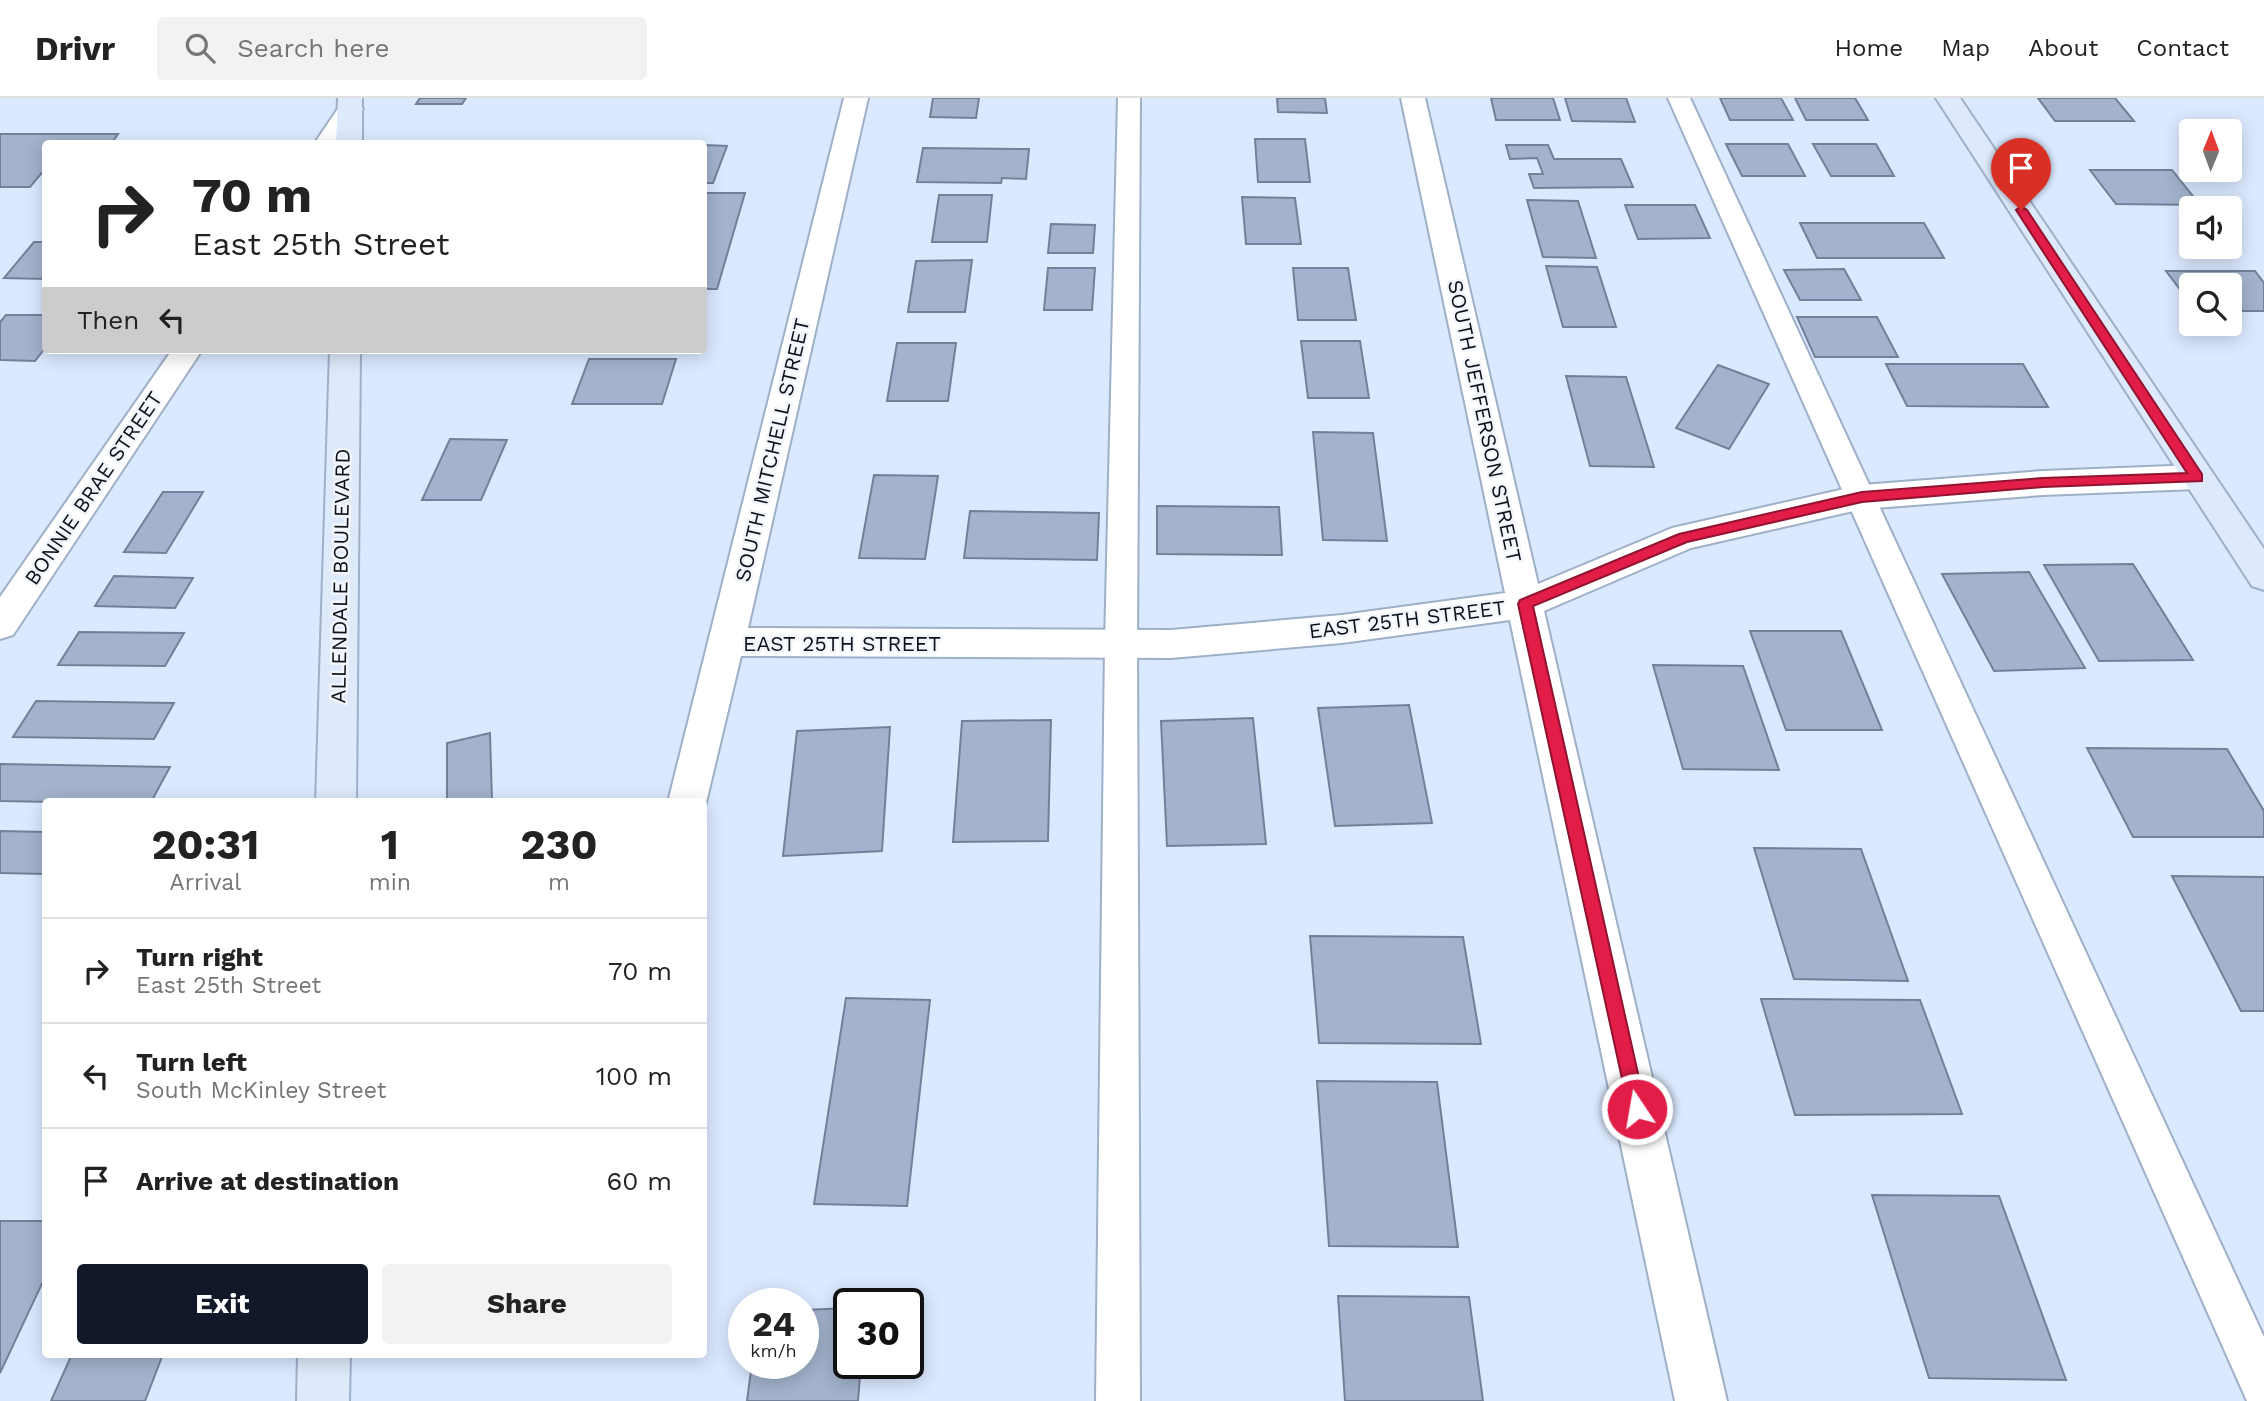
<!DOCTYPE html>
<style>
body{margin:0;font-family:"Work Sans",sans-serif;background:#f2f2f2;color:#222;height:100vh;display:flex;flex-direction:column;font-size:26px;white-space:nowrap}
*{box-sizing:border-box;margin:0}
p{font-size:23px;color:#767676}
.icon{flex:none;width:38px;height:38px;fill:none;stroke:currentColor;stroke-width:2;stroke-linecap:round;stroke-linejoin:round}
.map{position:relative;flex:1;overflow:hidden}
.sheet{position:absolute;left:42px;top:700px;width:665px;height:560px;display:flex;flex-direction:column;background:#fff;border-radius:7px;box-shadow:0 4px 18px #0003}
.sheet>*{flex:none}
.top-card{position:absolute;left:42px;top:42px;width:665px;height:214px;border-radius:7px;box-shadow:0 4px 18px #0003;background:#fff;color:#222;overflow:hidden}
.needle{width:46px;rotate:1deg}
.fabs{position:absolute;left:2179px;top:21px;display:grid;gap:14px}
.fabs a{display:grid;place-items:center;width:63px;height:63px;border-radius:7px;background:#fff;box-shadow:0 4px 18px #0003;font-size:35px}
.speed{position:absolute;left:728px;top:1190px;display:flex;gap:14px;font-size:35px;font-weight:700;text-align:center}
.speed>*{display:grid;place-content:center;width:91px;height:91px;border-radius:50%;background:#fff;box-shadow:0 4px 18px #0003;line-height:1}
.speed small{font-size:18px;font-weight:400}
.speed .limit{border:4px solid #111;border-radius:10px;background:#fff;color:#111}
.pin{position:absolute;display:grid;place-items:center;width:60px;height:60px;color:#fff;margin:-72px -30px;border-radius:50% 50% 50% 0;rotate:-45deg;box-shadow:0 0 7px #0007}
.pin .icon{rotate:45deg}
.me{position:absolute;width:77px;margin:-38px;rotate:348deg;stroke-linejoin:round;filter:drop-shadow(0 0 5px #0008)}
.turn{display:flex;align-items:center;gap:24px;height:147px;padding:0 35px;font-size:32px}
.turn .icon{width:91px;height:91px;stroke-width:2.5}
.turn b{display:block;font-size:49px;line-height:60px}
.then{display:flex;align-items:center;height:66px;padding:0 35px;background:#0003;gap:14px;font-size:26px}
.eta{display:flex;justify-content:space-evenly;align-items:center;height:119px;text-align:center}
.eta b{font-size:42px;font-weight:700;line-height:49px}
.cta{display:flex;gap:14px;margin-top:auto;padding:14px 35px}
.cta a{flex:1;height:80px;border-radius:7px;background:#111827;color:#fff;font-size:28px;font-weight:700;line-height:80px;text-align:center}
.cta a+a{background:#f2f2f2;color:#222}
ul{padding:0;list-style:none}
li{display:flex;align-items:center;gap:21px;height:105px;padding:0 35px;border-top:2px solid #e0e0e0}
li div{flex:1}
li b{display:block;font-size:26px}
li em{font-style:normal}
header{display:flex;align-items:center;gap:42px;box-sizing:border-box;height:98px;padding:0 35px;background:#fff;border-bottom:2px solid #e0e0e0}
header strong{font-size:33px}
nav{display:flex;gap:38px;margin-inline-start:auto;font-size:24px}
.search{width:490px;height:63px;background:#f2f2f2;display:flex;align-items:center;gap:18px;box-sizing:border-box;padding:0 24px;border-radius:7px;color:#767676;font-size:26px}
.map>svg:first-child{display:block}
</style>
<header>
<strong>Drivr</strong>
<div class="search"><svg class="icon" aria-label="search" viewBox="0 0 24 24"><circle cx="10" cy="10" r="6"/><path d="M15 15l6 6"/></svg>Search here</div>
<nav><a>Home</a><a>Map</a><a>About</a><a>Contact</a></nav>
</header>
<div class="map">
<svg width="2264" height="1303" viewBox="0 0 2264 1303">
<rect width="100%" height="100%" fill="#dbe9ff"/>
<g fill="#a3b3cd" stroke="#728199" stroke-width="2">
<polygon points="420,0 466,0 462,6 416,6"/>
<polygon points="933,0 979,0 976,20 930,19"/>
<polygon points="1277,0 1325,0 1327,15 1278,14"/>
<polygon points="1491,0 1553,0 1560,22 1496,22"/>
<polygon points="1565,0 1626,0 1635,24 1572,23"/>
<polygon points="1720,0 1781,0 1793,22 1730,22"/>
<polygon points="1795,0 1855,0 1868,22 1806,22"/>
<polygon points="2038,0 2115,0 2134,23 2055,23"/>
<polygon points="0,36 118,36 111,46 46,46 46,70 30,89 0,89"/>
<polygon points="1255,41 1305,41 1310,84 1258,84"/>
<polygon points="445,43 517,43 444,46"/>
<polygon points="1726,46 1788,46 1805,78 1742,78"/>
<polygon points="1813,46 1876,46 1894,78 1831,78"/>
<polygon points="704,47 727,48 713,85 704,85"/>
<polygon points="1506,47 1548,47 1554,61 1621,61 1633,89 1534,90 1529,76 1543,76 1537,60 1510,61"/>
<polygon points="923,50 1029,51 1026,81 1002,80 1001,85 917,84"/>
<polygon points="2090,72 2172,72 2200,107 2116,106"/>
<polygon points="704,95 745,95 717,191 704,191"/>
<polygon points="939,97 992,97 987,144 932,144"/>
<polygon points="1242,99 1295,100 1301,146 1246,146"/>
<polygon points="1527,102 1578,103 1596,160 1543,159"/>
<polygon points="1625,107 1695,107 1710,140 1638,141"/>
<polygon points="1800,125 1924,125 1944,160 1817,160"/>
<polygon points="1051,126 1095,127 1093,155 1048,155"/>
<polygon points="34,144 46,144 46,181 4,180"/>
<polygon points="972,162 965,214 908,214 916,163"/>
<polygon points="1546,168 1597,169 1616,229 1563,229"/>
<polygon points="1048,170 1095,170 1092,212 1044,212"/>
<polygon points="1293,170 1348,170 1356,222 1298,222"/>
<polygon points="1844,171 1861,202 1800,202 1784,172"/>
<polygon points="2166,173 2255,173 2264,185 2264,213 2230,213 2230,187 2191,187 2191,206"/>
<polygon points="6,217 46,217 46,249 35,263 0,262 0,224"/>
<polygon points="1797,219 1877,219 1898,259 1815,259"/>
<polygon points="1301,243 1360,243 1369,300 1308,300"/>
<polygon points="897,245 956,245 948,303 887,303"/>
<polygon points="589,261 676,261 662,306 572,306"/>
<polygon points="1886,266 2023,266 2048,309 1907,308"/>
<polygon points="1718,267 1769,286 1729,351 1676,330"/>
<polygon points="1566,278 1626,279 1654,369 1590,368"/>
<polygon points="1313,334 1373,335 1387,443 1323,442"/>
<polygon points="450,341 507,342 481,402 422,402"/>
<polygon points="874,377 938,378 925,461 859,460"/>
<polygon points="163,394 203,394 166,455 124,454"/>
<polygon points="1157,408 1279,409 1282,457 1157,456"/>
<polygon points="970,413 1099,415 1097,462 964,460"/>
<polygon points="2133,466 2193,562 2099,563 2044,467"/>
<polygon points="2029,474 2085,570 1994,573 1942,476"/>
<polygon points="114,478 193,480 175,510 95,508"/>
<polygon points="1750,533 1841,533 1882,632 1786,632"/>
<polygon points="79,534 184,535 165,568 58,567"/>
<polygon points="1653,567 1743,568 1779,672 1683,671"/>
<polygon points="36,603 174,605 154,641 13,639"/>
<polygon points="1409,607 1432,725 1335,728 1318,610"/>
<polygon points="1253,620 1266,746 1167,748 1161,623"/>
<polygon points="1051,622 1048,743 953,744 962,623"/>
<polygon points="890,629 882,753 783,758 797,633"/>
<polygon points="490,635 492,704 447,704 447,645"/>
<polygon points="2087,650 2227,651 2264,713 2264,739 2133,739"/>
<polygon points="0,666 170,669 151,704 54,704 0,703"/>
<polygon points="0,733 46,734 46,776 0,775"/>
<polygon points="1754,750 1861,751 1908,883 1794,881"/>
<polygon points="2172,778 2264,779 2264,913 2241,913"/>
<polygon points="1310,838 1463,839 1481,946 1319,945"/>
<polygon points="846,900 930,902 907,1108 814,1106"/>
<polygon points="1761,901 1920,902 1962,1016 1795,1017"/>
<polygon points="1317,983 1437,984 1458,1149 1329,1148"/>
<polygon points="1872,1097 1999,1098 2066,1282 1929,1280"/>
<polygon points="0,1123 46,1123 46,1177 0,1275"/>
<polygon points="1338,1198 1469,1199 1483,1303 1345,1303"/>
<polygon points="849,1210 849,1265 861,1265 858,1303 747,1303 752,1265 803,1265 803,1212"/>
<polygon points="72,1256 163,1256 145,1303 51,1303"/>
</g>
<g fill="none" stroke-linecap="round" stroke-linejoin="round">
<defs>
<g id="lane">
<polygon points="1118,0 1140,0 1137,546 1140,1303 1096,1303 1105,546"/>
<polygon points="1668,0 1690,0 2264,1239 2264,1303 2247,1303"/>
</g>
<g id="street">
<polygon points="844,0 868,0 748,530 1171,532 1342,517 1505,495 1401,0 1425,0 1538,486 1672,430 1862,387 2043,373 2197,367 2209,371 2213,379 2209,387 2197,391 2043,397 1862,411 1691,450 1544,513 1727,1303 1675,1303 1510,522 1342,545 1171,560 741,558 704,713 704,704 668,704"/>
<polygon points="350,3 359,6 363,11 340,46 314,46 341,6"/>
<polygon points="172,252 202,252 13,537 0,541 0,499"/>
</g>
<g id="secondary">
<polygon points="338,0 362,0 362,46 336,46"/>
<polygon points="1936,0 1960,0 2264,451 2264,492 2252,488"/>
<polygon points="330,252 360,252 356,704 316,704"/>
<polygon points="298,1256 350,1256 349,1303 297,1303"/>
</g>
</defs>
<use href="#lane" stroke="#9eafc8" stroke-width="4"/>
<use href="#street" stroke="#9eafc8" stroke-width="4"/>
<use href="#secondary" stroke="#9eafc8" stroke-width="4"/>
<use href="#lane" fill="#fff" fill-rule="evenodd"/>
<use href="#street" fill="#fff" fill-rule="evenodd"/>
<use href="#secondary" fill="#deeafb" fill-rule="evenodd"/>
</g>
<polygon fill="#e11d48" stroke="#92132f" stroke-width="2" points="2021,108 2027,112 2202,376 2202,383 2043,389 1862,404 1687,444 1533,508 1646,1011 1643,1017 1637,1020 1630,1017 1518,506 1520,502 1679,436 1862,394 2043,380 2187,375 2016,112"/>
<g text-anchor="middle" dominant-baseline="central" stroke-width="5" stroke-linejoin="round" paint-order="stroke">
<g font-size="21" fill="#0c111a" stroke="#f2f6fb">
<text transform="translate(1485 323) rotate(78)">SOUTH JEFFERSON STREET</text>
<text transform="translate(772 352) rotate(-77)">SOUTH MITCHELL STREET</text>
<text transform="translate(93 390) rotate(-56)">BONNIE BRAE STREET</text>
<text transform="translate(340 478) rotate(-89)">ALLENDALE BOULEVARD</text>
<text transform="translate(1407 521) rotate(-7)">EAST 25TH STREET</text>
<text x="842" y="545">EAST 25TH STREET</text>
</g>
</g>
</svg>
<div class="fabs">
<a><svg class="needle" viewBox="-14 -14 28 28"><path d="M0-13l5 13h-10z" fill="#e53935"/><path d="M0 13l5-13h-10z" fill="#767676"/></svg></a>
<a><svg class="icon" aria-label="sound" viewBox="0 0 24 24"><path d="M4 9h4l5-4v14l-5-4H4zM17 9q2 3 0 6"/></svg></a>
<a><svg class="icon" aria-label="search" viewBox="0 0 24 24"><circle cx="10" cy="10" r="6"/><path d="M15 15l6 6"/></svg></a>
</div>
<div class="speed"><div>24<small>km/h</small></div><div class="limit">30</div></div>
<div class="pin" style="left:2021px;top:112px;background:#d93025"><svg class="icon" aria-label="arrive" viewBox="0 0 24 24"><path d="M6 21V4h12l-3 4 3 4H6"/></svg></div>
<svg class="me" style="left:1637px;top:1011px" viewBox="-20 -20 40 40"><circle r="17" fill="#e11d48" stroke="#fff" stroke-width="3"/><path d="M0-11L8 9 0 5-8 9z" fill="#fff"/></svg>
<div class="top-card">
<div class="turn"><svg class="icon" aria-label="right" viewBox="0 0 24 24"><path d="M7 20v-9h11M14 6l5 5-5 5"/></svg><div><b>70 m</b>East 25th Street</div></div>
<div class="then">Then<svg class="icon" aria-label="left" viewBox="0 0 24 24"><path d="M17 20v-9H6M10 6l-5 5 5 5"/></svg></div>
</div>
<section class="sheet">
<div class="eta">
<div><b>20:31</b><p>Arrival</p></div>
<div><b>1</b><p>min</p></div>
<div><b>230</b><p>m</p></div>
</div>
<ul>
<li><svg class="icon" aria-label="right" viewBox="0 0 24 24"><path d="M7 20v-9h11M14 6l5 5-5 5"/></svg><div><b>Turn right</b><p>East 25th Street</p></div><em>70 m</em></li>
<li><svg class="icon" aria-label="left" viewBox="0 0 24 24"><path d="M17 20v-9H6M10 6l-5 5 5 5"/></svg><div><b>Turn left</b><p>South McKinley Street</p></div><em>100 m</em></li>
<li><svg class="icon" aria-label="arrive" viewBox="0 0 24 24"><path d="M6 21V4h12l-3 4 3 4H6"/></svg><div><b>Arrive at destination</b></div><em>60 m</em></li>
</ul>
<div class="cta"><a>Exit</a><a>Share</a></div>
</section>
</div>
